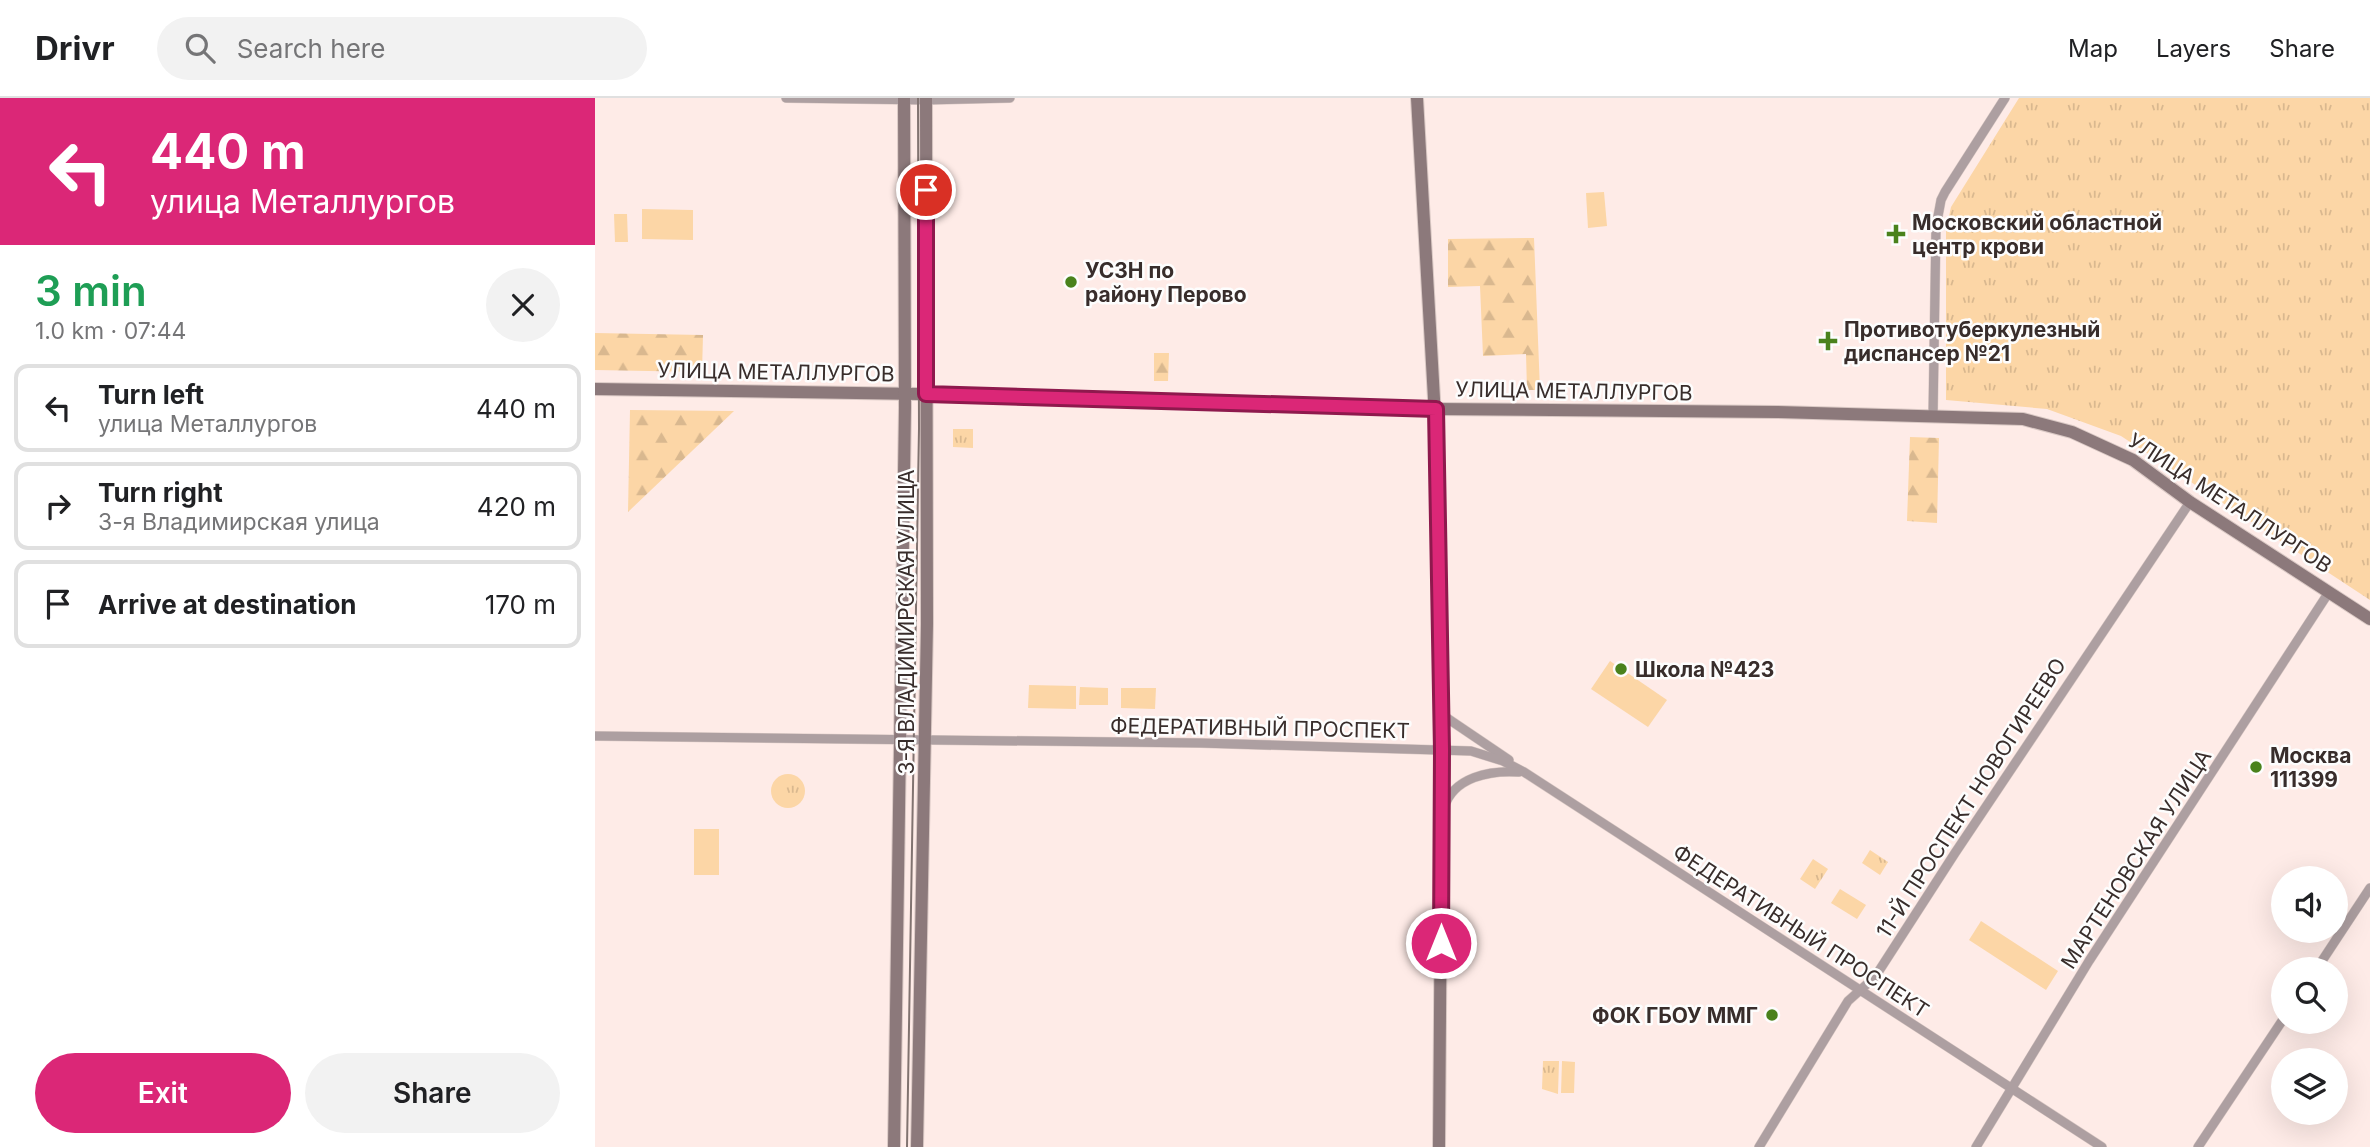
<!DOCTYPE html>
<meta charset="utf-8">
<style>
body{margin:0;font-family:Inter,sans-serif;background:#f2f2f2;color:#202124;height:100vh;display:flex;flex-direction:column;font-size:26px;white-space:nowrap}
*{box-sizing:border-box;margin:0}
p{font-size:23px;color:#757577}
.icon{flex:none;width:38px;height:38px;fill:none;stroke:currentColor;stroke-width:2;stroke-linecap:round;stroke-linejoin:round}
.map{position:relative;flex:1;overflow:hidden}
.sheet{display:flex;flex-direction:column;background:#fff;width:595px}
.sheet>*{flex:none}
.guide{background:#db2777;color:#fff;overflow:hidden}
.controls{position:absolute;left:1676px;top:768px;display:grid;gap:14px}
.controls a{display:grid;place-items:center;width:77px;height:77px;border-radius:50%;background:#fff;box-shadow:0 7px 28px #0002;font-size:35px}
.pin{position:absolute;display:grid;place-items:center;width:60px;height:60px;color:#fff;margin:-30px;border:4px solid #fff;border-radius:50%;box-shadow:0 2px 7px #0007}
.me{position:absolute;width:77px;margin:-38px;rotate:0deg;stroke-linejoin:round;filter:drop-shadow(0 0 5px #0008)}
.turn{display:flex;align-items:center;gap:24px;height:147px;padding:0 35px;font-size:32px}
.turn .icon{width:91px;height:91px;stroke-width:2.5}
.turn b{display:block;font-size:49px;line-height:60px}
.round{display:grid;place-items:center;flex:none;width:74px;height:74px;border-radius:37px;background:#f2f2f2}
.headline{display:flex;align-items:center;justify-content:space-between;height:119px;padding:0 35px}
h1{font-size:42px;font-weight:600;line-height:52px;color:#1e9e55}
.cta{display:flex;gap:14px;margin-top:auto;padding:14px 35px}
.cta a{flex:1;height:80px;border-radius:42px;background:#db2777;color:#fff;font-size:28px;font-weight:600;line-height:80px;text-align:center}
.cta a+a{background:#f2f2f2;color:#202124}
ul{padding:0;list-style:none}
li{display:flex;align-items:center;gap:21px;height:88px;margin:0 14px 10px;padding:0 21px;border:4px solid #e0e0e0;border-radius:14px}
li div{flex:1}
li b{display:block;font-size:26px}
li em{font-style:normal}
header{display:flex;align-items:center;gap:42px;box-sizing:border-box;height:98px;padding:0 35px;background:#fff;border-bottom:2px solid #e0e0e0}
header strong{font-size:33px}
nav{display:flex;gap:38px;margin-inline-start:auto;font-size:24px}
.search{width:490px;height:63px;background:#f2f2f2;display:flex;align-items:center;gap:18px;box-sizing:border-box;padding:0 24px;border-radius:38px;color:#757577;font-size:26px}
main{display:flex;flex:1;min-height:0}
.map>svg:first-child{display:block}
</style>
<header>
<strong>Drivr</strong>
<div class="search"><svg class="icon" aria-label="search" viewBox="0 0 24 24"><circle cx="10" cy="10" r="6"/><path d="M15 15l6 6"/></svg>Search here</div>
<nav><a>Map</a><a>Layers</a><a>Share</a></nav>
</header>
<main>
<section class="sheet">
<div class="guide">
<div class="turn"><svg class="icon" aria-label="left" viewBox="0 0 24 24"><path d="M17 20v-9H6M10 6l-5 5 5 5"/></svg><div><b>440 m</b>улица Металлургов</div></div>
</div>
<div class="headline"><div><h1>3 min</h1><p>1.0 km · 07:44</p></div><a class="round"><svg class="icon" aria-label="close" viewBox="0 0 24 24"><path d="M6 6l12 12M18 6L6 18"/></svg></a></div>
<ul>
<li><svg class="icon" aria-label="left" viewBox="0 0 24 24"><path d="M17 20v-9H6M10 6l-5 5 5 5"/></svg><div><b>Turn left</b><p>улица Металлургов</p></div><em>440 m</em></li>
<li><svg class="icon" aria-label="right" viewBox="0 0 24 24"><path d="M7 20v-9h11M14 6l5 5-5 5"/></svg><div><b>Turn right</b><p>3-я Владимирская улица</p></div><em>420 m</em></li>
<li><svg class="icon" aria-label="arrive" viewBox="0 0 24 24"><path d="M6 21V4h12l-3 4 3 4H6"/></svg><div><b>Arrive at destination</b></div><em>170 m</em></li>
</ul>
<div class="cta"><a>Exit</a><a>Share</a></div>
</section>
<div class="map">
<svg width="1775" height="1049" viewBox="0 0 1775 1049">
<defs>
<pattern id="forest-firs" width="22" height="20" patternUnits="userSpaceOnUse" patternTransform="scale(1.75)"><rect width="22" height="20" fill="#fcd6a6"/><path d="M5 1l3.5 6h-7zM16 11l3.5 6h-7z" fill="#d9b88f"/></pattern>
<pattern id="park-tufts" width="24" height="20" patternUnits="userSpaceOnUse" patternTransform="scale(1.75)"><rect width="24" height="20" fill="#fcd6a6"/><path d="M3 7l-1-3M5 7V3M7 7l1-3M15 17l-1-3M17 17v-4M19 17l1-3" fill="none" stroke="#d9b88f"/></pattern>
</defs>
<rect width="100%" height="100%" fill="#feebe7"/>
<g fill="#fcd6a6">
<polygon points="1009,94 1012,128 993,130 991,95"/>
<polygon points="47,111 98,112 98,142 47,141"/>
<polygon points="19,116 32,116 33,144 20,144"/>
<polygon points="1015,563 1072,602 1053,629 996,591"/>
<polygon points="434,587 481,588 481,611 433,610"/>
<polygon points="485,589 513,590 513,607 484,607"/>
<polygon points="526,590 561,590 560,611 526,610"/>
<rect x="99" y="731" width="25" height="46"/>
<polygon points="1245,791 1271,807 1262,821 1236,805"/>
<polygon points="1386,823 1463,873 1451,892 1374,842"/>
<polygon points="967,963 980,964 979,995 966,995"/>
</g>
<g fill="url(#forest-firs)">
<polygon points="939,140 945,292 932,292 931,256 888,258 885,188 853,189 853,141"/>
<polygon points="0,235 108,237 107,274 0,272"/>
<polygon points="559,255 574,255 573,283 559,283"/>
<polygon points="35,312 139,313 33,414"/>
<polygon points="1315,339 1344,340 1342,425 1312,423"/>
</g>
<g fill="url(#park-tufts)">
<polygon points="1424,0 1775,0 1775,502 1526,338 1452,311 1351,302 1351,132 1356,109"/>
<polygon points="358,331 378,331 378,350 358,349"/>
<circle cx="193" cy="693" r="17"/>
<polygon points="1275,752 1293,764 1285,777 1267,765"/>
<polygon points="1218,761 1233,771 1220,791 1205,781"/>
<polygon points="948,963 964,963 963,996 947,991"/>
</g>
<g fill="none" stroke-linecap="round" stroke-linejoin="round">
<defs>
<g id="street">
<polyline points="191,0 331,2 415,0"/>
<polyline points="1338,318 1341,129 1346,102 1350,94 1410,0"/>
<polyline points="846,616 914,662"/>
<polyline points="0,638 605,645 876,653 908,663 929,674 1507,1049"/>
<path d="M849,710C858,679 895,672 924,674"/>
<polyline points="1721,872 1775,790"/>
<polyline points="1164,1049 1253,903 1280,879 1360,755 1595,404"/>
<polyline points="1381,1049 1494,863 1734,494"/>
<polyline points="1603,1049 1689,920"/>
</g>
<g id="secondary">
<polyline points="822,0 841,336 847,652 844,1049"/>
<polyline points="0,291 324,296 841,311 1182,314 1428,321 1477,334 1538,362 1595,404 1775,521"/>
<polyline points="299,1049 310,309 309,0"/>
<polyline points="322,1049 332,526 331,0"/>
</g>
</defs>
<use href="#street" stroke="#dac9c5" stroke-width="10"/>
<use href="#secondary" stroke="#dac9c5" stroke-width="14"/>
<use href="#street" stroke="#ad9fa1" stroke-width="9"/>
<use href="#secondary" stroke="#8c797b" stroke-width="12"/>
<polyline stroke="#817370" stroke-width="2" points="312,1049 324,330 323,0"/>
</g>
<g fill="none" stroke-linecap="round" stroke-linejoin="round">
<defs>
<polyline id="route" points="331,92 331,296 841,311 847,652 846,845"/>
</defs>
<use href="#route" stroke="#8e194d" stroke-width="18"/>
<use href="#route" stroke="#db2777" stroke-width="12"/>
</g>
<g fill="#4a821c" stroke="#fdfdfd" stroke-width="2.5">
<path d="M1297.5 125.5h7v7h7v7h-7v7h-7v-7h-7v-7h7z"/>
<circle cx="476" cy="184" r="7"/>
<path d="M1229.5 232.5h7v7h7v7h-7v7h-7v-7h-7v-7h7z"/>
<circle cx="1026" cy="571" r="7"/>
<circle cx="1661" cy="669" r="7"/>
<circle cx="1177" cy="917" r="7"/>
</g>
<g text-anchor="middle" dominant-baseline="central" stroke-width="5" stroke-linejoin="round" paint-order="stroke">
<g font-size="21" font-weight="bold" fill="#382d2b" stroke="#fdfdfd" text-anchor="start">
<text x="1317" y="124">Московский областной<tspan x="1317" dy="24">центр крови</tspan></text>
<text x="490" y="172">УСЗН по<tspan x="490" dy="24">району Перово</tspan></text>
<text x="1249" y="231">Противотуберкулезный<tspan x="1249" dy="24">диспансер №21</tspan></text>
<text x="1040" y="571">Школа №423</text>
<text x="1675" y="657">Москва<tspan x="1675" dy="24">111399</tspan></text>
<text x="1163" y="917" text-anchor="end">ФОК ГБОУ ММГ</text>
</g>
<g font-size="21" fill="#382d2b" stroke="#fdfdfd">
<text transform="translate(181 274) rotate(1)">УЛИЦА МЕТАЛЛУРГОВ</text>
<text transform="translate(979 293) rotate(1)">УЛИЦА МЕТАЛЛУРГОВ</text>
<text transform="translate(1635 405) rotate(33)">УЛИЦА МЕТАЛЛУРГОВ</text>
<text transform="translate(311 524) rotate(-90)">3-Я ВЛАДИМИРСКАЯ УЛИЦА</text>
<text transform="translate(665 630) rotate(1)">ФЕДЕРАТИВНЫЙ ПРОСПЕКТ</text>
<text transform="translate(1376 700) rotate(-57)">11-Й ПРОСПЕКТ НОВОГИРЕЕВО</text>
<text transform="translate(1541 761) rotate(-57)">МАРТЕНОВСКАЯ УЛИЦА</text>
<text transform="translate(1206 833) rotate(33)">ФЕДЕРАТИВНЫЙ ПРОСПЕКТ</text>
</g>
</g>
</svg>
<div class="controls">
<a><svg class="icon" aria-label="sound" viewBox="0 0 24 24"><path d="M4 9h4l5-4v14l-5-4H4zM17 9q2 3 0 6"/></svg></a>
<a><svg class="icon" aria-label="search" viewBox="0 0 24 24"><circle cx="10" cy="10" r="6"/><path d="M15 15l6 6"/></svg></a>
<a><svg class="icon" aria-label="layers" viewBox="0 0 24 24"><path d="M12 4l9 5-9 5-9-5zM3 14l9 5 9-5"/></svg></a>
</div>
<div class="pin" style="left:331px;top:92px;background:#d93025"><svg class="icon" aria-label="arrive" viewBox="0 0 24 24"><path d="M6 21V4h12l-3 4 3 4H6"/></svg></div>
<svg class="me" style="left:846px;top:845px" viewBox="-20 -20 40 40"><circle r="17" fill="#db2777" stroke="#fff" stroke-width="3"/><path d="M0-11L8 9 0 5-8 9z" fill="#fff"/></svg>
</div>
</main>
